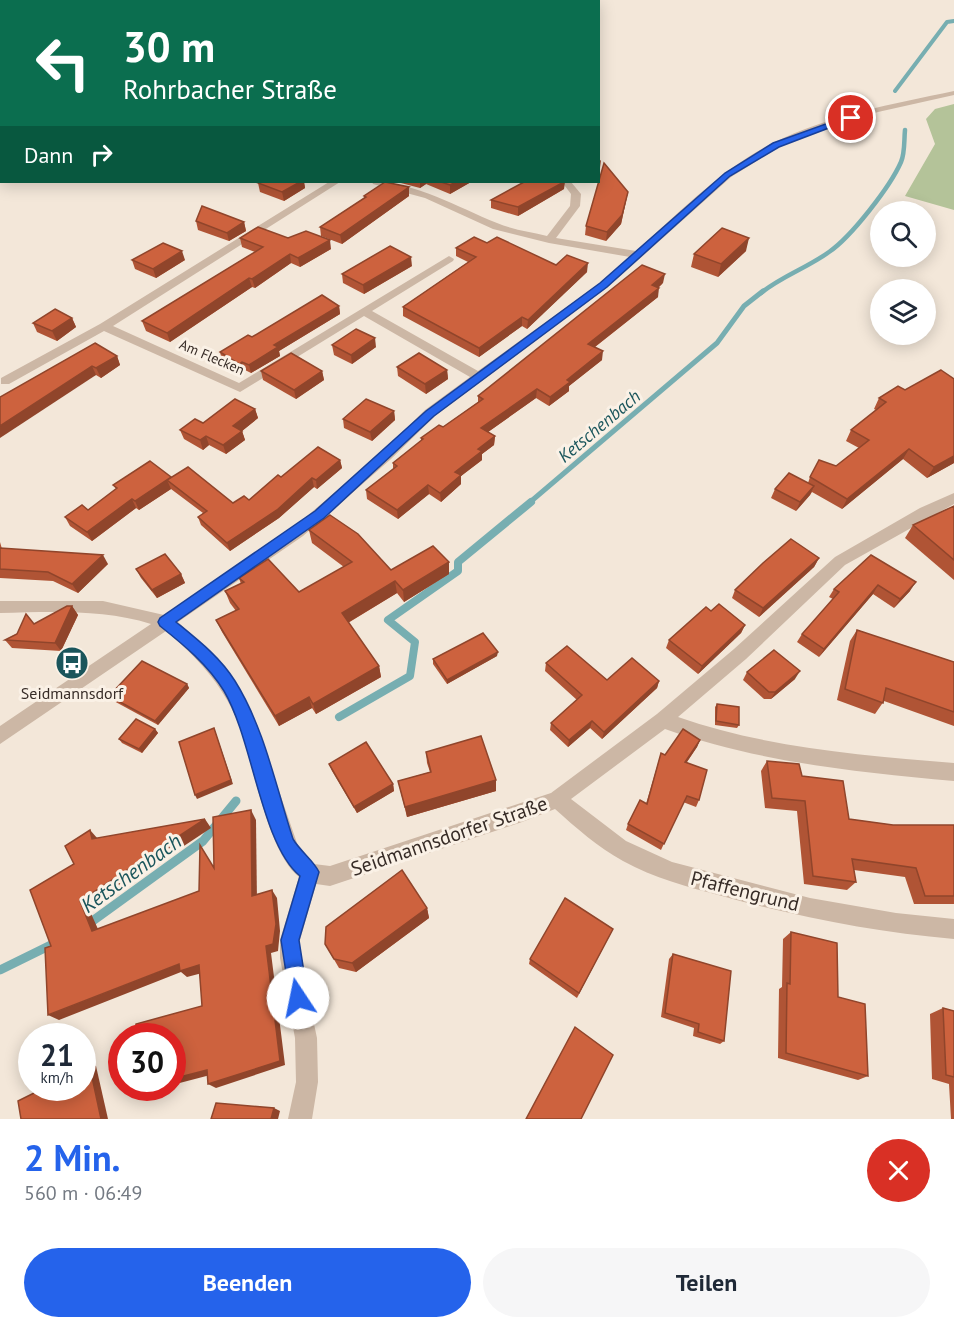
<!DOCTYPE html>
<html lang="de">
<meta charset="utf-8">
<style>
body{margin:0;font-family:"PT Sans",sans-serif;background:#f6f6f7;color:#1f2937;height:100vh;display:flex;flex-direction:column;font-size:22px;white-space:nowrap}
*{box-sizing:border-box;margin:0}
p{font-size:20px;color:#747a83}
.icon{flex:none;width:33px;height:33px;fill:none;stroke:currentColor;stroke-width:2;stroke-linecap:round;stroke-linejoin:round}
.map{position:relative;height:1119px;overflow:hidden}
.drawer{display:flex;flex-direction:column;background:#fff;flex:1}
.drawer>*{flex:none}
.guide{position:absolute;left:0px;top:0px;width:600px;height:183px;box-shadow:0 3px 15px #0003;background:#0b6e4f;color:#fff;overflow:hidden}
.fabs{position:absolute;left:870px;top:201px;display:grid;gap:12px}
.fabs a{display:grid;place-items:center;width:66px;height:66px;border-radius:50%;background:#fff;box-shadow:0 3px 15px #0003;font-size:30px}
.speed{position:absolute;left:18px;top:1023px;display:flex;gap:12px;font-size:30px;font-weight:700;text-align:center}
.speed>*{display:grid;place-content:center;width:78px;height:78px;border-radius:50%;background:#fff;box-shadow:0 3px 15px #0003;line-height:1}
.speed small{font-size:15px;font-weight:400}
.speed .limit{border:9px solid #d22;background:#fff;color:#111}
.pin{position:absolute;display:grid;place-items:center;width:51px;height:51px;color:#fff;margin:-26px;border:3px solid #fff;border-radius:50%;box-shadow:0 2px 6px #0007}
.me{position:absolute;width:66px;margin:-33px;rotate:349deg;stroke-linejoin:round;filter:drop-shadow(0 0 4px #0008)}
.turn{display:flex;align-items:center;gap:21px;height:126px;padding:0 24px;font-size:27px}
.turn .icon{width:78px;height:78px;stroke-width:2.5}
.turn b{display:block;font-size:42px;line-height:51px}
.then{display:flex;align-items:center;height:57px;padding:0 24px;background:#0003;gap:12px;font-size:22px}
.round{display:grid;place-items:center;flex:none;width:63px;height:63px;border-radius:32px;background:#f6f6f7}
.head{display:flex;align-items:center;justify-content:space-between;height:102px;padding:0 24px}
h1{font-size:36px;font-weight:700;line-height:45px;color:#2563eb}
.action{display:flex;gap:12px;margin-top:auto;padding:12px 24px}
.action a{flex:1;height:69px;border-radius:36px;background:#2563eb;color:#fff;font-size:24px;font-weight:700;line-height:69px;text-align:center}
.action a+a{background:#f6f6f7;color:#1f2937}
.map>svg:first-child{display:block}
</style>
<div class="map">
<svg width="954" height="1119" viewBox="0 0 954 1119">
<rect width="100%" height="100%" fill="#f3e7d9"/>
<g fill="#b4c399">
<polygon points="0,0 149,0 2,2 0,177"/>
<polygon points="954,104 954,210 905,196 935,144 926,119 935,109"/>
</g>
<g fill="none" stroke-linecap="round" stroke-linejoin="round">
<polyline stroke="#77aeb1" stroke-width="4" points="895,91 947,22 954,21"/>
<path stroke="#77aeb1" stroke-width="4.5" d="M761,293C782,276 807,268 829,252C851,237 890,187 901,162C905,153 904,140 905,130"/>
<polyline stroke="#77aeb1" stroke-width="5" points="529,503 717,343 744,306 763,291"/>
<polyline stroke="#77aeb1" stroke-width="8" points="339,717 410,676 415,642 388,620 458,571 458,562 531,502"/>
<g stroke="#77aeb1" stroke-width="9">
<polyline points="87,925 203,841 236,801"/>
<polyline points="0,970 59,941"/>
</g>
<path fill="#ccb7a5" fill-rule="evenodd" d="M954,91V95L878,112L823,130L779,147L731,177L608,287L435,416L391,459L303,536L178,622L214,655L240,691L261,739L298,846L314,864L330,866L551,793L657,714L734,649L835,557L920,508L954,493V504L845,565L746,659L678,717C767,748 861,755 954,763V781C855,772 759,762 665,729L571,799L626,841L672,862L810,898L896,913L954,919V939C875,932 798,917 722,896C688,887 654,878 623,861C598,847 576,828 555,809L522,822L330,886L316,884L300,940V958L317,1038L318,1082L312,1119H288L296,1082L295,1038L280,958V940L299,877C267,852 253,760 237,720C222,684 196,656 166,631L0,744V726L151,624C103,609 50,612 0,613V601H103L164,615L293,528L381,453L425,410L470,377L364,316L240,392L104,331L9,384H1V378L100,324L329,182H340L113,326L239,383L449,256L454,259L453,261L372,311L478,371L600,283L630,257L549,243L493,229L425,198L373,184L372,182C416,182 457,207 497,223C513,230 531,232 547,236L570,206L571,194L562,182H571L581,194L580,206L556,238L636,251C679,213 721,169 773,143C829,115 893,104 954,91Z"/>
</g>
<g fill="#b05435">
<polygon points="262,182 304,182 305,188 284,201 260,192 258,183"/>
<polygon points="397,182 471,182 450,194 426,184 420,188"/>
<polygon points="409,187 409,196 342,244 321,236 320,227 364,198 364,196"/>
<polygon points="564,189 518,216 491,208 491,200"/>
<polygon points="628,192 621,224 606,241 585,235 586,226"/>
<polygon points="196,221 244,222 246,231 229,241 198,230"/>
<polygon points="240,238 288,238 331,249 300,267 291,263 255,288 252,287 170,342 146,331 142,321 255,252 242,247"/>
<polygon points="487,243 556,265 587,272 527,329 522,326 479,357 403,316 403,307 468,262 456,256 456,248"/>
<polygon points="746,251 718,277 691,267 694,254"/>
<polygon points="132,260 185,260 156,278 135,269"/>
<polygon points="412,266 364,294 343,283 342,274"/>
<polygon points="663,283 658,288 658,297 595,347 602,360 569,386 569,391 549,406 536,398 488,432 495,436 494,445 482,454 482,460 461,476 461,484 441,502 429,494 398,519 367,499 366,490 393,469 393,463 421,441 421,438 443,427 478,402 478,396"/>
<polygon points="339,306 340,314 279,351 280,356 251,373 245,370 241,372 222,360 220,352 252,337"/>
<polygon points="72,318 76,327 57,341 37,332 33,323"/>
<polygon points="332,345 376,347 352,364 334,355"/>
<polygon points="117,356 120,365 101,378 96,375 0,397"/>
<polygon points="397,367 447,370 448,379 426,394 398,376"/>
<polygon points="261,371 322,371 324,380 296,399 263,380"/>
<polygon points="954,379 954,463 927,478 903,459 842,509 812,492 810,495 796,511 771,498 775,489 808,483 810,477 836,466 859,448 846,441 851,430 876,410 874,409 879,398 905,390"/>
<polygon points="255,409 258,418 242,431 245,440 226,454 209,445 203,450 184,439 180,430 203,423"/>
<polygon points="394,411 395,420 372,441 344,428 343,419"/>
<polygon points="340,460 342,468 317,489 314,487 279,518 230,551 201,525 198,517 203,513 171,489 139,510 136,508 92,541 70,526 65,517 88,510 116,489 113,485 171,477 233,503 249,500 281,477"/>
<polygon points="954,506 954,580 905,538 913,525"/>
<polygon points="309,530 391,570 449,574 404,602 397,593 348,623 379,666 381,677 316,714 312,708 279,726 222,632 216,620 236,611 230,603 225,591 241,584 239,578 299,592 344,567 312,543"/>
<polygon points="0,542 2,549 108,564 78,593 53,581 0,578"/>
<polygon points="871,555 910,591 894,608 873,594 819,657 797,642 802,634 833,599 829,597 834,589"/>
<polygon points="819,558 814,567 759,617 732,598 735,590"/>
<polygon points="136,569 181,574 185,583 157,598 141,578"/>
<polygon points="72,606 78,615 61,651 12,648 5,640 34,624"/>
<polygon points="745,625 741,633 698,674 666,648 669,640"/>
<polygon points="857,630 954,662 954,726 884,701 875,714 837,700 850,641"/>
<polygon points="497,656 447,684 433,664 433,659"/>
<polygon points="546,663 607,680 659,681 657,688 602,739 590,728 568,747 550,730 551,723 577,700 545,671"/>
<polygon points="747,672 795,679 771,699 764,699 743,680"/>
<polygon points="187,684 189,688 158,725 112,700 109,696"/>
<polygon points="717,704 739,725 737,728 715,725 715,707"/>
<polygon points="155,729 158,733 142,753 122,743 119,739"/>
<polygon points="700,740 697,747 687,762 699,800 696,807 683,802 661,850 626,830 628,824 646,804 661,753 665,755"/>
<polygon points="426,752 496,780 496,791 407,817 398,781 430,772 427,763"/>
<polygon points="767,761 802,776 849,819 893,825 954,825 954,904 914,904 905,877 854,870 856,882 847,890 804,884 797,811 765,808 761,771"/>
<polygon points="329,764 393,784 394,791 357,813 332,771"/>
<polygon points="427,908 429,918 356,972 339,968 325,944"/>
<polygon points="613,929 577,998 529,964 530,959"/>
<polygon points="791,932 838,997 868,1076 858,1080 778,1058 779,989 782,987 783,939"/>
<polygon points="673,954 724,1041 720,1044 693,1036 694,1028 661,1017 669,959"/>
<polygon points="943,1008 954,1011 954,1119 951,1119 949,1084 932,1079 930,1014"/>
</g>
<g fill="#90452b">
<polygon points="601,160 600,168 598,169 598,162"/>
<polygon points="300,182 304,182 305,188 284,201 282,192"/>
<polygon points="420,182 426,182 426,184 420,188"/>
<polygon points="456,182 471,182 450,194 450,185"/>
<polygon points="564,182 565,182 564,189 518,216 518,207"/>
<polygon points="409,187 409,196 342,244 340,235"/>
<polygon points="628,192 621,224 606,241 607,232"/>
<polygon points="244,222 246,231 229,241 227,233"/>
<polygon points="749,238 746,251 718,277 721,264"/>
<polygon points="330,240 331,249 300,267 298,258"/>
<polygon points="182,251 185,260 156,278 153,269"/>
<polygon points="290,254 291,263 255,288 252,279"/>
<polygon points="411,257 412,266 364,294 363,285"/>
<polygon points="588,263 587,272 527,329 528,320"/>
<polygon points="665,274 663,283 651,294 652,285"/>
<polygon points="249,278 252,287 170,342 167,333"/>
<polygon points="659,288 658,297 587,353 588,344"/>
<polygon points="339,306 340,314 279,351 280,356 251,373 249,365 274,345"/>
<polygon points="522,317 522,326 479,357 479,348"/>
<polygon points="72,318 76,327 57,341 52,331"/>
<polygon points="375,338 376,347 352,364 351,355"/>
<polygon points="603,351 602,360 569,386 569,391 549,406 550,397 567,380"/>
<polygon points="117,356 120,365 101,378 96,368"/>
<polygon points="242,362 245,370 241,372 239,364"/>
<polygon points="92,366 96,375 0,438 0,426"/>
<polygon points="447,370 448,379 426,394 425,384"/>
<polygon points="322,371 324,380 296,399 294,390"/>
<polygon points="537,389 536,398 481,437 481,428"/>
<polygon points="255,409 258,418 242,431 245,440 226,454 223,445 233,426"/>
<polygon points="394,411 395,420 372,441 370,432"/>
<polygon points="206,436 209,445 203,450 200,440"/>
<polygon points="495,436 494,445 482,454 482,460 461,476 461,484 441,502 440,493 455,472 478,449"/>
<polygon points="909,449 903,459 842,509 847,499"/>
<polygon points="954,456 954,463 927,478 934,467"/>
<polygon points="340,460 342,468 317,489 316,480"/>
<polygon points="171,477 167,480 171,489 139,510 135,501"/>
<polygon points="312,478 314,487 279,518 230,551 227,543"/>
<polygon points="428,485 429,494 398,519 397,510"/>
<polygon points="814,486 810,495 796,511 800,502"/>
<polygon points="132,499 136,508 92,541 87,532"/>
<polygon points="103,555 108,564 78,593 72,584"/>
<polygon points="819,558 814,567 759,617 763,608"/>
<polygon points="449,562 449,574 404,602 403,590"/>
<polygon points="181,574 185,583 157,598 152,590"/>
<polygon points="395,581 397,593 344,625 342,613"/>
<polygon points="916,582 910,591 894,608 900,599"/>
<polygon points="878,585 873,594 819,657 824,649"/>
<polygon points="72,606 78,615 61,651 55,643"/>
<polygon points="745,625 741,633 698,674 702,666"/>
<polygon points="498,652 497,656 447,684 447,680"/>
<polygon points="379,666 381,677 316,714 313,704"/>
<polygon points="800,671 795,679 771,699 775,692"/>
<polygon points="659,681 657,688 602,739 604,732"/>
<polygon points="187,684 189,688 158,725 155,721"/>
<polygon points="309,697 312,708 279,726 275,716"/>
<polygon points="592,721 590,728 568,747 569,740"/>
<polygon points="214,728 233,784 197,799 195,795"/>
<polygon points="155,729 158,733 142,753 139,749"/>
<polygon points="700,740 697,747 682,769 685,762"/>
<polygon points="496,780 496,791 407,817 405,807"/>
<polygon points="393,784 394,791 357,813 354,807"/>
<polygon points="251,810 256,820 257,904 252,896"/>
<polygon points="205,819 211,828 89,909 102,938 92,931 80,901"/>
<polygon points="90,830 98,839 92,839"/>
<polygon points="272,890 277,898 280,931 278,951 271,953 285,1065 216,1088 208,1084 266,946"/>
<polygon points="427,908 429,918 356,972 352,963"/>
<polygon points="179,964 199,965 206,972 187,977 181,972 59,1020 48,1015"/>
<polygon points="89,1063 96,1066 108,1119 101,1119"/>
<polygon points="207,1070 214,1074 172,1085 172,1079"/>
<polygon points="142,1088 164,1088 144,1093 135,1090"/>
<polygon points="274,1108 280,1111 278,1119 271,1119"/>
</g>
<g fill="#cd623e" stroke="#90452b" stroke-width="1.5">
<polygon points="604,163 628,192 622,215 607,232 586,226"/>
<polygon points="262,182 300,182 282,192 258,183"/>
<polygon points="385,182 409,187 340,235 320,227 366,197 364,196"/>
<polygon points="441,182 456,182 450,185"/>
<polygon points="524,182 564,182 518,207 491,200"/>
<polygon points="202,206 244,222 227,233 196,221"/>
<polygon points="258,227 288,238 306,231 330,240 298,258 290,254 252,279 249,278 167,333 142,321 263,247 240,238"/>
<polygon points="722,228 749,238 721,264 694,254"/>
<polygon points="474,237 487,243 497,237 556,265 567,255 588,263 528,320 522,317 479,348 403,307 476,257 456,248"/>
<polygon points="163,243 182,251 153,269 132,260"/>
<polygon points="390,246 411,257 363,285 342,274"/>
<polygon points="642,265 665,274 652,285 659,288 588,344 603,351 567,380 570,382 550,397 537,389 481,428 495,436 478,449 482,451 455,472 461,475 440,493 428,485 397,510 366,490 397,466 393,463 423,439 421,438 439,425 443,427 483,399 478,396"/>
<polygon points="322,295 339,306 274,345 278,347 249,365 242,362 239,364 220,352 248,335 252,337"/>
<polygon points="55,309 72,318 52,331 33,323"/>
<polygon points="356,329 375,338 351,355 332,345"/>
<polygon points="95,343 117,356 96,368 92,366 0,426 0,397"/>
<polygon points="291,353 322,371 294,390 261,371"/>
<polygon points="419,353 447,370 425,384 397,367"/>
<polygon points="941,370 954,379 954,456 934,467 909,449 847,499 810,477 819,460 836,466 869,440 851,430 886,402 879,398 898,386 905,390"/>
<polygon points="235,399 255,409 233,426 242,431 223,445 206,436 200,440 180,430 195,419 203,423"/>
<polygon points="366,399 394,411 370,432 343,419"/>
<polygon points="318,447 340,460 316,480 312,478 277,510 227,543 198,517 207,511 167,480 188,467 233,503 244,496 249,500 278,475 281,477"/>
<polygon points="150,461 171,477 135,501 132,499 87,532 65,517 82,505 88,510 117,488 113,485"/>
<polygon points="789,473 814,486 800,502 775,489"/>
<polygon points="954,506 954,560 913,525"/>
<polygon points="330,515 358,534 391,570 433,546 449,562 403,590 395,581 342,613 379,666 313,704 309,697 275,716 216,620 239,609 225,591 244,582 239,578 268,559 299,592 352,562 309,530"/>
<polygon points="791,539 819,558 763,608 735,590 763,563"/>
<polygon points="0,548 103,555 72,584 48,572 0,569"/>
<polygon points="165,554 181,574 152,590 136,569"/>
<polygon points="871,555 916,582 900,599 878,585 824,649 802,634 839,592 834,589"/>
<polygon points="719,604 745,625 702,666 669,640 706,607 711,611"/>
<polygon points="67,606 72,606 55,643 5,640 17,634 26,614 34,624"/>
<polygon points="857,630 954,662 954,712 886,688 883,703 845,689"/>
<polygon points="483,633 498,652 447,680 433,659"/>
<polygon points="567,646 607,680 632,658 659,681 604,732 592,721 569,740 551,723 582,695 546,663"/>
<polygon points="774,650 800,671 775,692 769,692 747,672"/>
<polygon points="142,661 187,684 155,721 109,696"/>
<polygon points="717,704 739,707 739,725 716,721"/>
<polygon points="136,719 155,729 139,749 119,739"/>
<polygon points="214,728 231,780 195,795 179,742"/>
<polygon points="683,729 700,740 685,762 707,770 699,800 687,796 664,844 628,824 640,800 647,804 661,753 665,755"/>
<polygon points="481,736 496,780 405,807 398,781 431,772 426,752"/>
<polygon points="366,742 393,784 354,807 329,764"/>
<polygon points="767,761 799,764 802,776 843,781 849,819 893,825 954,825 954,896 925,896 916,868 852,859 856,882 813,876 805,801 772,798"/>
<polygon points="251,810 252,896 272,890 276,924 273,944 266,946 280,1061 208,1084 207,1070 172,1079 172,1036 135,1036 136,1024 202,1006 199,965 180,971 179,964 48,1015 45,948 51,946 30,890 74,864 65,846 90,830 92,839 205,819 80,901 92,931 199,891 200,845 214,868 213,817"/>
<polygon points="402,870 427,908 352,963 334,959 325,944 326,927"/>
<polygon points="565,898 613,929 579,993 530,959"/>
<polygon points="791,932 837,943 838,997 865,1004 868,1076 786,1053 787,983 790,984"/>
<polygon points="673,954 731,971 724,1041 698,1032 699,1024 665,1013"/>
<polygon points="943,1008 954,1011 954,1077 946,1075"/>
<polygon points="575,1027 613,1055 581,1119 526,1119"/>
<polygon points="89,1063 101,1119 21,1119 18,1101 44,1088 82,1088 82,1066"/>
<polygon points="216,1103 274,1108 271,1119 211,1119"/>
</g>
<path fill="#2563eb" stroke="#184099" stroke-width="1.5" d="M848,116L855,118L779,147L730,176L607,287L434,416L324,518L176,622C198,640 220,657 235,681C264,727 276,787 293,839C300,851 314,861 319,872L299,940L308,998L305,1005L298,1007L291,1005L281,940L300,876C261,844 253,740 224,691C208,665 184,645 160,626L158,622L160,618L315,511L426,411L600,283L725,173L773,143Z"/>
<defs>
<symbol id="bus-disc" viewBox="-11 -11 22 22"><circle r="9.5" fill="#1a555b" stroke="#faf1e6"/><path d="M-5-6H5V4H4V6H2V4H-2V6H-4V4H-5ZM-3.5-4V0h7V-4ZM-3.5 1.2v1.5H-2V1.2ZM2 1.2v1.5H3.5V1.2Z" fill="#fff"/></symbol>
</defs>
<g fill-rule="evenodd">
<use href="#bus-disc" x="53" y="644" width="38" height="38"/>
</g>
<g text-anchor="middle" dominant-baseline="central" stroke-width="6" stroke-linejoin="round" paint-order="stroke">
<g font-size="14" fill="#372c27" stroke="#faf1e6">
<text transform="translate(212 357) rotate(23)">Am Flecken</text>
</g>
<g font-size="16" fill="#372c27" stroke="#faf1e6">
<text x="72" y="693">Seidmannsdorf</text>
</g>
<g font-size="18" font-style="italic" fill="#1a555b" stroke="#faf1e6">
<text transform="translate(599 426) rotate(-40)">Ketschenbach</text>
</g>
<g font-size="20" fill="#372c27" stroke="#faf1e6">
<text transform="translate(449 836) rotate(-19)">Seidmannsdorfer Straße</text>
<text transform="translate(745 891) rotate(14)">Pfaffengrund</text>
</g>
<g font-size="21" font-style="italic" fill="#1a555b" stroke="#faf1e6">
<text transform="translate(131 873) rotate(-36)">Ketschenbach</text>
</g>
</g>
</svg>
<div class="fabs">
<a><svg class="icon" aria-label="search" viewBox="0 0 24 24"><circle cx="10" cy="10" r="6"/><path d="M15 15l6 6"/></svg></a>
<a><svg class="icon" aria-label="layers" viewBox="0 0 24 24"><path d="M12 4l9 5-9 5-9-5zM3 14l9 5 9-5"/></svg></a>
</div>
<div class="speed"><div>21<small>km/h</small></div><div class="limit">30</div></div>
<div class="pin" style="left:851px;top:118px;background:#d93025"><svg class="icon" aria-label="arrive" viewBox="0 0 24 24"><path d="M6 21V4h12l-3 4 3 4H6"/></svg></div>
<svg class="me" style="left:298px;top:998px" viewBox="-20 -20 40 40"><circle r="19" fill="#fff"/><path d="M0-13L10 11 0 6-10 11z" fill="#2563eb"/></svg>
<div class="guide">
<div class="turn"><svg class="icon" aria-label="left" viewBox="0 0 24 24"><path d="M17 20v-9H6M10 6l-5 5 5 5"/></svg><div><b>30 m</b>Rohrbacher Straße</div></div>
<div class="then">Dann<svg class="icon" aria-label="right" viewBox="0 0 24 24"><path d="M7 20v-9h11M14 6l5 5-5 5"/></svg></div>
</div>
</div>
<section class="drawer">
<div class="head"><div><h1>2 Min.</h1><p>560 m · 06:49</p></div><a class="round" style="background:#d93025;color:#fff"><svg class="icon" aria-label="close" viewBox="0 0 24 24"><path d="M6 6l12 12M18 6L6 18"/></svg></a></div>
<div class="action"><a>Beenden</a><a>Teilen</a></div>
</section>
